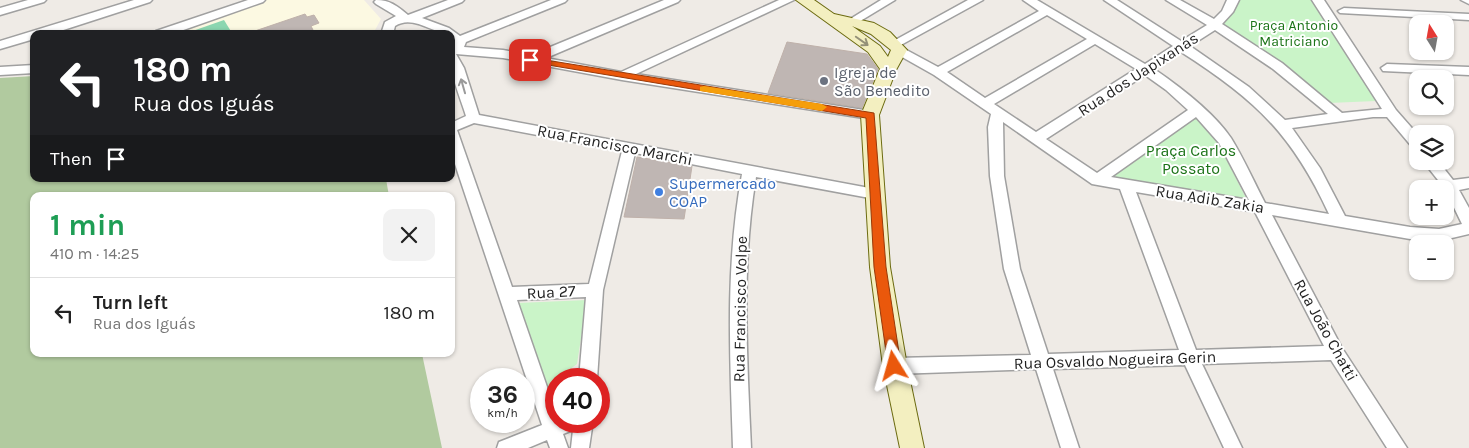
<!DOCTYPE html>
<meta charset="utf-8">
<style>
body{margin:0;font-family:Karla,sans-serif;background:#f2f2f2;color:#222;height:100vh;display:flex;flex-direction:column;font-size:19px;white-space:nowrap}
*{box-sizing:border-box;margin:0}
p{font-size:16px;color:#767676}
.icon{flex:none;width:28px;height:28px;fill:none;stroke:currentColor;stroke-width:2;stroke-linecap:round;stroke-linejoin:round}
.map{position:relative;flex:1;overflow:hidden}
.details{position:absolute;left:30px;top:192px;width:425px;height:165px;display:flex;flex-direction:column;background:#fff;border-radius:10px;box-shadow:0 1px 4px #0004}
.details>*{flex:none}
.top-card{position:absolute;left:30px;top:30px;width:425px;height:152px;border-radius:10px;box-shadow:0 1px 4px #0004;background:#202124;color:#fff;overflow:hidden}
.needle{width:32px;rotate:349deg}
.buttons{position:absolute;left:1409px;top:15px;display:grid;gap:10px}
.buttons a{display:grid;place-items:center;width:45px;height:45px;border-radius:10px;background:#fff;box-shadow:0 1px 4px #0004;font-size:25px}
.speed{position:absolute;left:470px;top:368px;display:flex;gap:10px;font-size:25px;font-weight:700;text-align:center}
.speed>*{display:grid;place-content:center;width:65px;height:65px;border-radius:50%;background:#fff;box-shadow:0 1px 4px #0004;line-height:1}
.speed small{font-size:12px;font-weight:400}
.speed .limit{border:8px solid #d22;background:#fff;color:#111}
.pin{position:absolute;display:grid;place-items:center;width:42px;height:42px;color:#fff;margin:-21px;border-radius:10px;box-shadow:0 2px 8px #0006}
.me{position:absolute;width:55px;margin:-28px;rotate:352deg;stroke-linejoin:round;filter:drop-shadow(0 0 4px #0008)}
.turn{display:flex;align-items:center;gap:18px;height:105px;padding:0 20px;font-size:22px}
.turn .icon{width:65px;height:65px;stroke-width:2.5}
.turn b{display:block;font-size:35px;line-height:42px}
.then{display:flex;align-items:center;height:48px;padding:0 20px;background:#0003;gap:10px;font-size:19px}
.round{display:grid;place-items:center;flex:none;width:52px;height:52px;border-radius:10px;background:#f2f2f2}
.overview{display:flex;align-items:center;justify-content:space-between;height:85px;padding:0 20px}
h1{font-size:30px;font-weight:700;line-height:38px;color:#1e9e55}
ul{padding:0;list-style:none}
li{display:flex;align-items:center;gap:15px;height:70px;padding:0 20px;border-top:1px solid #e0e0e0}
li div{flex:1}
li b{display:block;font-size:19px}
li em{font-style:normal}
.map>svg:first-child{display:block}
</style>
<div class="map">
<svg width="1469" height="448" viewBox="0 0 1469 448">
<rect width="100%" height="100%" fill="#efebe6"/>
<polygon fill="#fcf9e2" points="266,0 364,0 381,19 374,32 371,34 167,34"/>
<polygon fill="#b1ca9f" points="34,76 34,179 386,179 389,196 34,196 34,354 422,354 442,448 0,448 0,78"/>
<g fill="#caf4c8">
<polygon points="1238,0 1311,0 1376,101 1329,103 1271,56 1222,25 1233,13"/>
<polygon points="1196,118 1218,143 1247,200 1112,177"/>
<polygon points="587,300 577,364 556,379 547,388 518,303"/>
</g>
<polygon fill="#8cd6b0" points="224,20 232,33 184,34"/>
<g fill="#bfb6b3" stroke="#bfb1aa">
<polygon points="305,14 307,17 314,15 319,23 311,26 313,30 302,34 252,34 252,32"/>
<polygon points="787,42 867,54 878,69 862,108 768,93"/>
<polygon points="637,157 692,166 684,219 624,217"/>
</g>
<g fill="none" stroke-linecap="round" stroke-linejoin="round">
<defs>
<g id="street">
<polygon points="28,0 46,0 44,2 0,15 0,8"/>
<polygon points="134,0 152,0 150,2 51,34 34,34 34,39 0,49 0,41"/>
<polygon points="248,0 265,0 263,2 172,34 154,34 156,31"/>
<path d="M376,0C390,0 397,6 408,15L448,0H464L462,2L422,18L449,28L460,36L551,0H567L565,2L466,42L464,47L503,50L531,55L664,0H680L678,2L546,58L621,72L779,0H794L636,74L870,111L875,112L877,115L875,118L870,119L622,80L503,58L456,54L464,68L479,115L880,190L882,194L880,198L875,199L756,177C741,267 747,357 751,448H733C730,356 725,265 742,174L635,153L603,290L597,379H579L586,297L517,300L556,413V421H593L589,448H571L573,430L563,434L568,448H550L547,440L528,448H497L499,442L542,425L451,152V123L466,116C460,95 444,64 454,43L451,40V34C433,34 413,14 395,26L393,34H381L385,22L396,16L376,4L374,2ZM474,123L622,151L589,284L512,287L457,130Z"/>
<polygon points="881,0 895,0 857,23 849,23 847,21"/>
<path d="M968,0H983L899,46L938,67L1039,11L1023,0H1037L1145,64L1173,46L1104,0H1117L1181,41L1207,25L1166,0H1180L1214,19L1222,11L1227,0H1239L1233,12L1222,24L1282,63L1342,113L1382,109L1312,0H1324L1396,110L1418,135V150L1413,148L1387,117H1373L1292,128L1320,168L1345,216L1410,227L1439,229L1462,224L1445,189L1423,161H1438L1453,180L1469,178V188L1459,190L1469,208V234L1439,241L1410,239L1272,215L1342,348L1407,448H1387L1331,360L1202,364L1242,448H1224L1185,365L1053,369L1079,448H1061L1036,369L895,374L889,371L886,366L889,361L895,358L1031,355L1004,269L990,176L988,127L991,114L934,75L895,53L893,50L895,48L888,44ZM1047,15L1087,39L985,98L947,72ZM1215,30L1273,69L1328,114L1285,120L1249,87L1190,46ZM1095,44L1136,69L1036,132L994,104ZM1181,52C1255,99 1292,134 1329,214L1265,203C1254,182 1244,159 1231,138C1214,113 1179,86 1154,69ZM1145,75L1166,90L1188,110L1097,173L1046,139ZM1196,117L1219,143L1249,200L1111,177ZM1003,122L1092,184L1120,189L1179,350L1048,354L1020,269L1004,176ZM1136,192L1255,212L1324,346L1196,350Z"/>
<polygon points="1461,0 1469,0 1469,4"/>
<polygon points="1344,8 1469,14 1469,20 1340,13 1338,11"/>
<polygon points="1387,64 1469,67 1469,75 1383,71 1381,68"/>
<polygon points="34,65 34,73 0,75 0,67"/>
</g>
<path id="secondary" d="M796,0H814L834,14L874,23L890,32L907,50L896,70L879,115L890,267L907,366L924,448H900L883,366L870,267L861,115L880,69L868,52ZM852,26L871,34L891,50L888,57L880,46Z"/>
</defs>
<use href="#street" stroke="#a0a0a0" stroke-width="3"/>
<use href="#secondary" stroke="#6c6b10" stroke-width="2"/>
<use href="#street" fill="#fff" fill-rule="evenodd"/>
<use href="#secondary" fill="#f3efc0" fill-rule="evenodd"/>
</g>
<defs><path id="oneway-shaft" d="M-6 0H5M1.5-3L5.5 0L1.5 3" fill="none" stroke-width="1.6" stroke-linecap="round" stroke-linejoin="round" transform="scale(1.25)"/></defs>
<use stroke="#949178" href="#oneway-shaft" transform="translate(862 41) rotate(35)"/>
<use stroke="#9a9a9a" href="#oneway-shaft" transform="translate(463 86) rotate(-106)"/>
<polygon fill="#ea580c" stroke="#983908" points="527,57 874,113 886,267 901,366 899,370 894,372 890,370 888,366 874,267 866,118 530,62 525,60"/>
<polygon fill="#f59e0b" points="704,86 822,104 827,107 822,111 700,91 700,87"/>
<circle fill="#6b7280" stroke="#fff" stroke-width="2" cx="824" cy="81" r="5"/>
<circle fill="#3f7fe0" stroke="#fff" stroke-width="2" cx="659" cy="192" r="5"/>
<g text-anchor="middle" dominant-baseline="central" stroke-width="4" stroke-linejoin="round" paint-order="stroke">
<g font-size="14" fill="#1b7317" stroke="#fff">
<text x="1294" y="25">Praça Antonio<tspan x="1294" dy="16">Matriciano</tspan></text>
</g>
<g font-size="16" fill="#5b616d" stroke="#fff" text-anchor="start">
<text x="834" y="72">Igreja de<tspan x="834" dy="18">São Benedito</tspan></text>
</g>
<g font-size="16" fill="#1f1f1f" stroke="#fff">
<text transform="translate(1138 74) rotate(-33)">Rua dos Uapixanás</text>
<text transform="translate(615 145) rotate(11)">Rua Francisco Marchi</text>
<text transform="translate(1210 199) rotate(9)">Rua Adib Zakia</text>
<text transform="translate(551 292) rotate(-3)">Rua 27</text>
<text transform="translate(740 309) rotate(-89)">Rua Francisco Volpe</text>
<text transform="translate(1326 330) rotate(61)">Rua João Chatti</text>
<text transform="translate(1115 360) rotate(-2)">Rua Osvaldo Nogueira Gerin</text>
</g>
<g font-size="16" fill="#1b7317" stroke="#fff">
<text x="1191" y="150">Praça Carlos<tspan x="1191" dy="18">Possato</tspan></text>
</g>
<g font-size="16" fill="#366cbe" stroke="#fff" text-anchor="start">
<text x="669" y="183">Supermercado<tspan x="669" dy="18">COAP</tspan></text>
</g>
</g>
</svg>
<div class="buttons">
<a><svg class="needle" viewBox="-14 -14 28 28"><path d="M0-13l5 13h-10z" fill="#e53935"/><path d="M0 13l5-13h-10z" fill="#767676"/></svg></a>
<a><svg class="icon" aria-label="search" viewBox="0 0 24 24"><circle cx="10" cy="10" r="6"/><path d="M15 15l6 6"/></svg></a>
<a><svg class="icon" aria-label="layers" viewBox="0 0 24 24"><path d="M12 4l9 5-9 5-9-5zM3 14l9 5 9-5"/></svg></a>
<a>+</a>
<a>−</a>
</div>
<div class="speed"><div>36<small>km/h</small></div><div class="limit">40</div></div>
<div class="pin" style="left:530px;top:60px;background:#d93025"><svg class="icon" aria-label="arrive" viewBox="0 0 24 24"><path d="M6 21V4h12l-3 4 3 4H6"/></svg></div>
<svg class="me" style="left:894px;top:366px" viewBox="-20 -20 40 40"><path d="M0-17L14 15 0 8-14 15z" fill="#ea580c" stroke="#fff" stroke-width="4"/></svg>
<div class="top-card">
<div class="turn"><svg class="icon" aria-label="left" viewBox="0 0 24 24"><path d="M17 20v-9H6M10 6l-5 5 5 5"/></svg><div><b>180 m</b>Rua dos Iguás</div></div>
<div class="then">Then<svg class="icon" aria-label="arrive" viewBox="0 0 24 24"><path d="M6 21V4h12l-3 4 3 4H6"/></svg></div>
</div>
<section class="details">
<div class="overview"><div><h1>1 min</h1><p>410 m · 14:25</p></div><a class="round"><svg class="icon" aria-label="close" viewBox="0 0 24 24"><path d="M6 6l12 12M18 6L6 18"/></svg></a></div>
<ul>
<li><svg class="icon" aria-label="left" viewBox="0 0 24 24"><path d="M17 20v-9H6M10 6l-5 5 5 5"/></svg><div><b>Turn left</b><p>Rua dos Iguás</p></div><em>180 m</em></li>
</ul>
</section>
</div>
